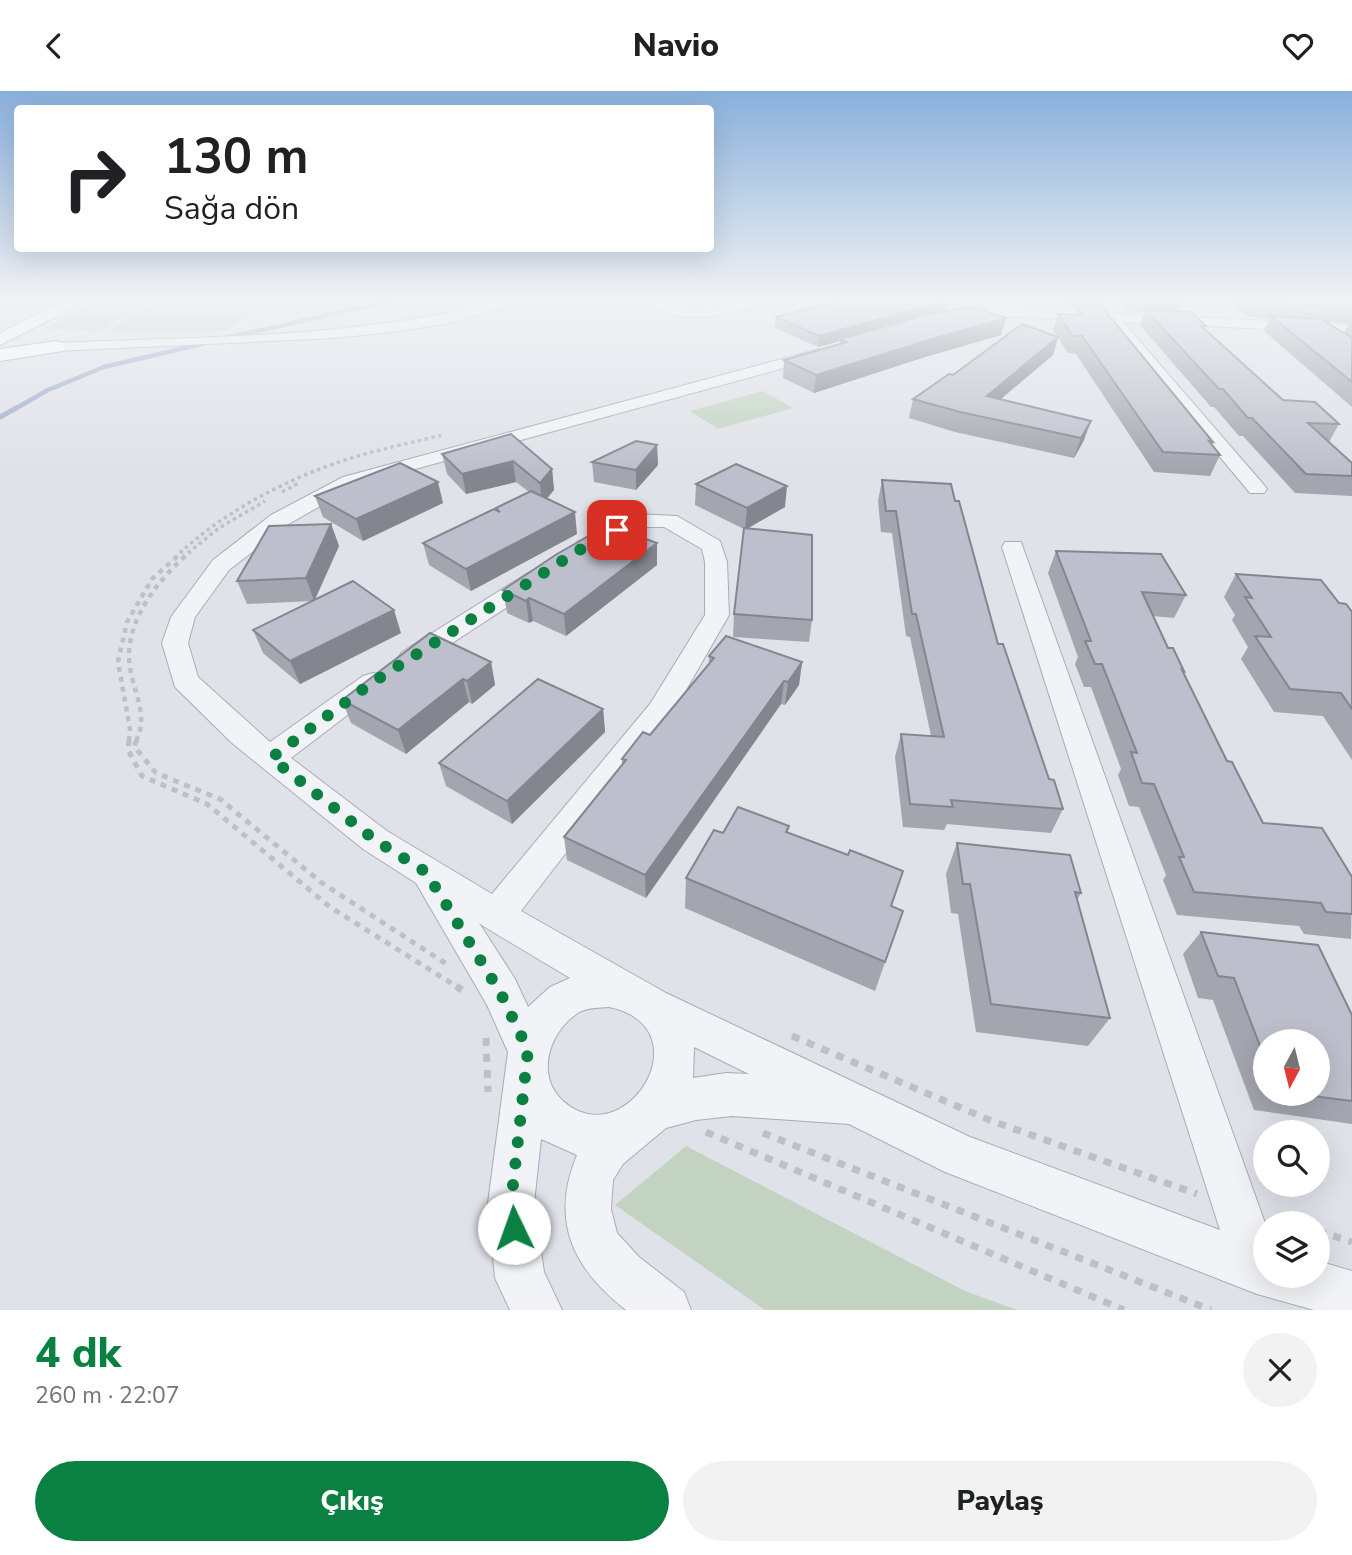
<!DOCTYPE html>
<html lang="tr">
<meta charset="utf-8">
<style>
body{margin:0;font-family:"Nunito Sans",sans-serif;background:#f2f2f2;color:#202124;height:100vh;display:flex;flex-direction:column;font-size:26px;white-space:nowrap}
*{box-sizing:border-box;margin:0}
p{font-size:23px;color:#757577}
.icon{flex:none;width:38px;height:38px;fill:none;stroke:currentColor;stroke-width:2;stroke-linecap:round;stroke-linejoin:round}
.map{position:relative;height:1219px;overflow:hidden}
.sheet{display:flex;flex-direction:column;background:#fff;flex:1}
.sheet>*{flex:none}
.banner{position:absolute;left:14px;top:14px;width:700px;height:147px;border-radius:7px;box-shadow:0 7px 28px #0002;background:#fff;color:#202124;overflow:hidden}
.needle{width:46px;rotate:187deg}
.buttons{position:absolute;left:1253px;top:938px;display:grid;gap:14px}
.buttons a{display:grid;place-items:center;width:77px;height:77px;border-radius:50%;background:#fff;box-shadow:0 7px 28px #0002;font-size:35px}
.pin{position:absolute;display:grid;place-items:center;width:60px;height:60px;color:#fff;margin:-30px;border-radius:14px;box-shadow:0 4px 10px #0006}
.me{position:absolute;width:77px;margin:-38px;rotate:357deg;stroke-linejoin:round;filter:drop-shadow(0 0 5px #0008)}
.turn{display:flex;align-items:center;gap:24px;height:147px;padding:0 35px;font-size:32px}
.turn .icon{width:91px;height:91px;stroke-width:2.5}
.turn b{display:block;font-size:49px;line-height:60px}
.round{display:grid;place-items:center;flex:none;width:74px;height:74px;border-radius:37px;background:#f2f2f2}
.head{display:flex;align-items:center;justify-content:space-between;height:119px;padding:0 35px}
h1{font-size:42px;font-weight:800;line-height:52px;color:#0b8043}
.action{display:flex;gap:14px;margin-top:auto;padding:14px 35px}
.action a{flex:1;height:80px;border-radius:42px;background:#0b8043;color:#fff;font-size:28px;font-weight:800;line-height:80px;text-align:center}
.action a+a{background:#f2f2f2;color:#202124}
header{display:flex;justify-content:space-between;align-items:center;height:91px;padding:0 35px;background:#fff;font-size:32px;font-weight:800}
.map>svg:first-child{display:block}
</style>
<header><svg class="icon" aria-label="back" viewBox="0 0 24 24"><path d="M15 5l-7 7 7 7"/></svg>Navio<svg class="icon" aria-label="heart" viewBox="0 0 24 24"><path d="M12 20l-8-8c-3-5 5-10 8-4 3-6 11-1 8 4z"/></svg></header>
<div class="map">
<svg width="1352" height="1219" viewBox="0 0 1352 1219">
<rect width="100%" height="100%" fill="#e0e2e9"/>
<g fill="#c2d3c1">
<polygon points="99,208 154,208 100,240 43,238"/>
<polygon points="161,208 269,209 228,240 107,240"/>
<polygon points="763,300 793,317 718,338 690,320"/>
<polygon points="686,1055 965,1200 1017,1219 765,1219 615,1114"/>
</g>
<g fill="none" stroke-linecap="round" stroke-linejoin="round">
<g stroke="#9aa9c9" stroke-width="4.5">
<polyline points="226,247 399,208"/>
<polyline points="13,319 48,299 104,276 210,251"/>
</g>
<polyline stroke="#9aa9c9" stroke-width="5" points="0,326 16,317"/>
<defs>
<g id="minor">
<path d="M507,208H530L450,232L393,241L334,247L56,260L49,256L56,252C207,245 361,248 507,208Z"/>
<path d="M644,208H661L693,219L721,216L748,208H771C764,213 754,215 745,218C712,227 672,234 644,208Z"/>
<polygon points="1002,217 1352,234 1352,242 1123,231 1264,394 1267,398 1264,402 1250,402 1107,230 1002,225 953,232 946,228 953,224"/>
<path d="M819,258L827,263L824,266L357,394L287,434L229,479L195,526L188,552L198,586L270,651L363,585L373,582L383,585L387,591L383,597L291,667L387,740L492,803L650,613L705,524V471L702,458L664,436H639L585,463L577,461L574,456L577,451L635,423L677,425L720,450L727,471L729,524L670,627L521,820L666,902L970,1046L1220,1139L1002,456L1005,451H1021L1265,1132V1185H1318V1170L1352,1180V1219H1314L1257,1203L945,1081L849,1033L732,1025L696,1029L666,1037L623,1073L613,1089L611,1118L617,1142L639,1166L684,1201L691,1219H626C572,1177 550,1129 577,1064L541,1048L534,1112L544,1181L562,1219H510L495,1187L488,1112L508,961L487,914L416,792L363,758L232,652L175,596L162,552L171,526L213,469L271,424L343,386ZM479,832L483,835L570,887L550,896L528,916L515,888ZM609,916C707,937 624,1067 562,1009C535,983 550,940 578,922C587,916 599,917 609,916ZM694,956L749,983L726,982L693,987Z"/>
<polygon points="536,480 544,482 548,487 544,492 420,573 411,576 402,573 398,567 402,561 528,482"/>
</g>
<g id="major">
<polygon points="68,208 90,208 0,254 0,242"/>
<polygon points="56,250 63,252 65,256 63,260 0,270 0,258"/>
</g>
</defs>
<use href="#minor" stroke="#a9acb6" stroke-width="2"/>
<use href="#major" stroke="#9fa4b5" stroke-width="2"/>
<g stroke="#bdc0c7" stroke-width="3.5" stroke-dasharray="3.5 3.5" stroke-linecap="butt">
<polyline points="282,401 299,392"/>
<path d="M180,462C225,420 289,387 348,368C379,358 411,352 442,344"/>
<polyline points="188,462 219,437 265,410"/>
</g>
<g stroke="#bdc0c7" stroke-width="4.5" stroke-dasharray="5 5" stroke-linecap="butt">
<polyline points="129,650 130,638 118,571 127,531 152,488 182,461"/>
<path d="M136,650C148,626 136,607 131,582C120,535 157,489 190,461"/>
</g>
<g stroke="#bdc0c7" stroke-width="5" stroke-dasharray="6 6" stroke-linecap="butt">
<polyline points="129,649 128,659 142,685 207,713 330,816 459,897"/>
<polyline points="137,649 134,655 156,682 220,708 322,792 448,874"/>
</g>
<g stroke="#bdc0c7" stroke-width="7" stroke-dasharray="8 8" stroke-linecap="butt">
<polyline points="456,895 462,899"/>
<polyline points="792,945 992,1030 1197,1103"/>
<polyline points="486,947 488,1001"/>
<polyline points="706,1041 1124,1219"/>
<polyline points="763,1042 1211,1219"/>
<polyline points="1276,1127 1292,1132"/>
<polyline points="1318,1140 1352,1151"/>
</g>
<use href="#minor" fill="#f2f3f7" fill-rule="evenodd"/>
<use href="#major" fill="#fff" fill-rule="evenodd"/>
</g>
<g fill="#a3a5af" fill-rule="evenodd">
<polygon points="952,208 943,211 947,213 946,220 1006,227 1001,244 925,266 814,302 783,287 784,269 840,253 840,250 818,256 775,237 776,226"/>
<polygon points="1058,208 1111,208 1102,216 1213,351 1211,353 1220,364 1210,385 1154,381 1076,263 1068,262 1058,247 1053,264 1000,308 1084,349 1074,367 955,341 909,327 913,308 953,284 1057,246 1053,239 1058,223 1074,223 1076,217 1063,216"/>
<polygon points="1118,208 1184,208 1173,220 1206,235 1204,237 1283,309 1339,333 1329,351 1352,372 1352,405 1295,402 1243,345 1239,345 1214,316 1211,316 1140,234 1145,221 1128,220"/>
<path d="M1225,208H1352V316L1264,240L1270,228L1247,226ZM1326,231L1349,232L1344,242Z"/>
<polygon points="511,343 552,378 554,399 547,408 577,443 471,500 429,474 423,452 496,420 496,417 529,401 516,391 466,403 447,383 442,363"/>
<polygon points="657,354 658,374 636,399 594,391 592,371"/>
<polygon points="882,389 955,410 998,553 1049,688 1063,718 1051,742 947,733 944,739 903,736 895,666 901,643 931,645 910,546 906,545 892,442 881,441 878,410"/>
<polygon points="696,393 785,416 747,437 812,529 809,551 733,546 734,523 744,438 695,414"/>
<polygon points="315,405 443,412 363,450 323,426"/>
<polygon points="331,433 339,455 315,509 401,542 300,593 263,562 253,539 313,510 247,513 237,490"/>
<polygon points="657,452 657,474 566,545 533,530 529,532 507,522 503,499"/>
<polygon points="1056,460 1186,504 1174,527 1153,525 1168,557 1184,580 1183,582 1227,670 1263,732 1352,786 1351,848 1304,843 1299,835 1177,824 1163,789 1166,784 1139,716 1129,715 1118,684 1121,678 1091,596 1084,596 1075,573 1078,566 1048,482"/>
<polygon points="1236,483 1339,512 1352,521 1352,669 1323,625 1274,621 1241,568 1248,556 1232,529 1235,524 1224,506"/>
<polygon points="709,565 802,571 799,594 785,614 781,613 646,807 567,769 564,746 622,674 622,668 650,644 709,573"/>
<polygon points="491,571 495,594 472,613 469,611 406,663 351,632 342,609"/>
<polygon points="603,618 605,641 512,733 446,695 439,672"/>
<polygon points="789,735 788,741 892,816 903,820 875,900 685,817 686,787 723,742"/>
<polygon points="957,752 1081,802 1077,809 1110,927 1088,955 976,941 958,823 951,822 946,783"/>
<path d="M1201,841L1352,924V1033L1254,1019L1213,909L1198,907L1183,863ZM1265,950L1318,1003H1265Z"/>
</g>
<g fill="#84868f">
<polygon points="928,208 952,208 930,215 947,213 945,223 840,248 840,250 818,256 819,245"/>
<polygon points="1101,208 1111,208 1098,219"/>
<polygon points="1178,208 1184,208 1171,223 1175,212"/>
<polygon points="1006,227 1001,244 925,266 814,302 816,284 929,249"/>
<polygon points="1058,246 1053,264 982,324 987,305"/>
<polygon points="1091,330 1084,349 1074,367 1081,347"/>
<polygon points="657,354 658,374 636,399 636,379"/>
<polygon points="513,370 516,391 466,403 462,383"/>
<polygon points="552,378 554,399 542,412 540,392"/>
<polygon points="438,391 443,412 363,450 356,428"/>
<polygon points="787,395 785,416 745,439 747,417"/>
<polygon points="575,421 577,443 471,500 466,478"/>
<polygon points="331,433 339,455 314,510 306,487"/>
<polygon points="657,452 657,474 566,545 564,523"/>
<polygon points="529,507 533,530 529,532 526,510"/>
<polygon points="394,519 401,542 300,593 290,570"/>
<polygon points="491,571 495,594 472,613 467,590"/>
<polygon points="802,571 799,594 785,614 788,591"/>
<polygon points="463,588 469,611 406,663 398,639"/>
<polygon points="784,590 781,613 646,807 645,784"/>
<polygon points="603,618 605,641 512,733 507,710"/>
</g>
<g fill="#bdc0cc" stroke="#84868f" stroke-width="2">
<polygon points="849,208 936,208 947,213 919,217 819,245 776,226"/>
<polygon points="1131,208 1178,208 1175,212 1132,210"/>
<polygon points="1249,208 1352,208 1352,217 1253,212"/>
<polygon points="1077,215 1102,216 1213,351 1209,350 1220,364 1163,361 1082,245 1073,245 1058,223 1083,224"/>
<polygon points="974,216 1006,227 929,249 816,284 784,269 847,251 840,248 929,223"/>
<polygon points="1146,219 1191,221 1206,235 1201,235 1283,309 1315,311 1339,333 1308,332 1352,372 1352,385 1306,383 1252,327 1248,327 1223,298 1219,298"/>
<polygon points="1271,225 1321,228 1352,247 1352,291"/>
<polygon points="1022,233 1058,246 987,305 1091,330 1081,347 960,321 913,308 949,283 953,284"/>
<polygon points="511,343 552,378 540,392 513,370 462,383 442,363"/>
<polygon points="636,350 657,354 636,379 592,371"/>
<polygon points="400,372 438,391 356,428 315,405"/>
<polygon points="736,373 787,395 747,417 696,393"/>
<polygon points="882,389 951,393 955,410 959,410 998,553 1003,553 1049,688 1054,689 1063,718 951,709 953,716 910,713 901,643 944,646 916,523 912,523 896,420 886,420"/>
<polygon points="531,400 575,421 466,478 423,452 494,418 500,421 496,417"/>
<polygon points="331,433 306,487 237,490 269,435"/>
<polygon points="608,434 657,452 564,523 529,507 526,510 503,499 557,463"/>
<polygon points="744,437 812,444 812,529 734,523"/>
<polygon points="1056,460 1161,463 1186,504 1142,501 1168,557 1173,557 1184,580 1182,579 1227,670 1232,671 1263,732 1322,737 1352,786 1352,823 1326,821 1321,812 1194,801 1179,766 1184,766 1154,693 1142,692 1131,661 1137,662 1102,573 1095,573 1085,550 1091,550"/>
<polygon points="1236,483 1321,489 1339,512 1346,513 1352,521 1352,618 1341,602 1290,598 1255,545 1271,546 1245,506 1252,507"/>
<polygon points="353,490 394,519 290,570 253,539"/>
<polygon points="430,542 491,571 467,590 463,588 398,639 342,609"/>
<polygon points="726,545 802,571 788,591 784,590 645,784 564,746 626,669 622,668 643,641 650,644 714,567 709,565"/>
<polygon points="538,588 603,618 507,710 439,672"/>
<polygon points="738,716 789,735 786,741 848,764 850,759 903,780 891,815 903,820 885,871 686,787 714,739 723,742"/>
<polygon points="957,752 1070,764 1081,802 1075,801 1110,927 991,913 970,793 963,793"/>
<polygon points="1201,841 1318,854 1352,924 1352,1010 1297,1003 1318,1003 1318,950 1265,950 1265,968 1234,887 1218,885"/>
</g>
<linearGradient id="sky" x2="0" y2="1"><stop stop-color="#89b0dc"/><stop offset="0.55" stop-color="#f1f2f5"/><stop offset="1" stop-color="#f1f2f5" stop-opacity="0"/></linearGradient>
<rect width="1352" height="379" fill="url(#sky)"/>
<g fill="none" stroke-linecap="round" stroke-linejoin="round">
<polyline stroke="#0b8043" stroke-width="12" stroke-dasharray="0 21.6" points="514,1137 511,1112 528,959 500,901 426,781 375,749 271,667 370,593 581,458 617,439"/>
</g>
</svg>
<div class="buttons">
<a><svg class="needle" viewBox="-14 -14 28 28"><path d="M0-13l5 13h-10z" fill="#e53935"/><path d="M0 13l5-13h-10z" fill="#757577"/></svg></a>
<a><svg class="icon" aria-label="search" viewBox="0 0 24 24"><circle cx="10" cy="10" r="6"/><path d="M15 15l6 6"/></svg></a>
<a><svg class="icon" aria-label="layers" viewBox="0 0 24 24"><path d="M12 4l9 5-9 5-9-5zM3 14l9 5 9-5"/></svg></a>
</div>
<div class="pin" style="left:617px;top:439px;background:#d93025"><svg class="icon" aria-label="arrive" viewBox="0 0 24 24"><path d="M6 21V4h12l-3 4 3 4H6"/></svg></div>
<svg class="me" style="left:514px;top:1137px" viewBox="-20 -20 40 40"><circle r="19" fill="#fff"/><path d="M0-13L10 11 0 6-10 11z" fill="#0b8043"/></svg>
<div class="banner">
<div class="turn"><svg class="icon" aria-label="right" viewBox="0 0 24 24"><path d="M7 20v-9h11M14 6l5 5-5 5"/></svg><div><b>130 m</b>Sağa dön</div></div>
</div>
</div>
<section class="sheet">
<div class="head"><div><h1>4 dk</h1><p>260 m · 22:07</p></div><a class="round"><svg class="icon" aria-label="close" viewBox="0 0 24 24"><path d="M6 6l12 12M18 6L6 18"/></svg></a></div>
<div class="action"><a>Çıkış</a><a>Paylaş</a></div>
</section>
